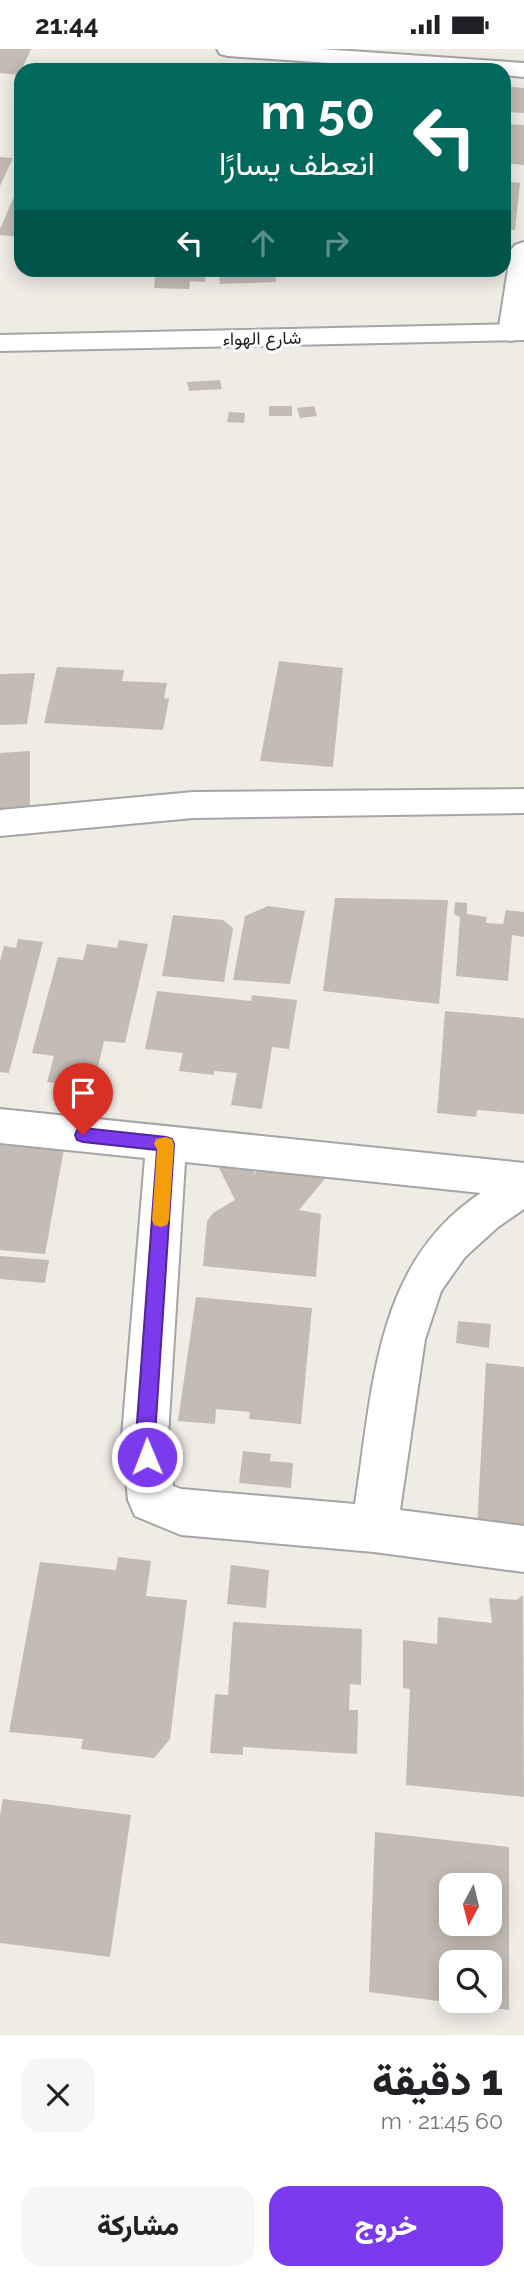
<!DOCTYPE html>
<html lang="ar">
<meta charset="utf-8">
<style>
body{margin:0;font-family:Raleway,Vazirmatn,sans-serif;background:#f6f6f6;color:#202124;direction:rtl;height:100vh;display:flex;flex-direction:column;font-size:26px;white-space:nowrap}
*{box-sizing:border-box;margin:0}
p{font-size:23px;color:#757577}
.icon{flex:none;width:38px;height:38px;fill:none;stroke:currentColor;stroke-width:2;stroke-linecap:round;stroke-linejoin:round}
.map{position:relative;height:1986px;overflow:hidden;direction:ltr}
.panel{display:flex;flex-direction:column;background:#fff;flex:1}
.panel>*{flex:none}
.banner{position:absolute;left:14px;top:14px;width:497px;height:214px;border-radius:21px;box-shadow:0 4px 18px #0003;direction:rtl;background:#00695c;color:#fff;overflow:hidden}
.needle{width:46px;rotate:187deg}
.tools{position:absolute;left:439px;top:1824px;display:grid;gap:14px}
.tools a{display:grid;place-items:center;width:63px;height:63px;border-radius:14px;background:#fff;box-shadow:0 4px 18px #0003;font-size:35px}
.pin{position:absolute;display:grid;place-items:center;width:60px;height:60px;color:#fff;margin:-72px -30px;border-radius:50% 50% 50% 0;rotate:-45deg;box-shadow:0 0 7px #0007}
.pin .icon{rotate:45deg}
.me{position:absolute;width:77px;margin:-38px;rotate:359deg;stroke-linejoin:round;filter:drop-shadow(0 0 5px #0008)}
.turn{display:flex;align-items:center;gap:24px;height:147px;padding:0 21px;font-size:32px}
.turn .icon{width:91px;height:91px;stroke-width:2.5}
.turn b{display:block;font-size:49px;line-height:60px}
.lanes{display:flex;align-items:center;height:66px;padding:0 21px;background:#0003;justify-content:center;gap:35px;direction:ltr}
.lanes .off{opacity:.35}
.round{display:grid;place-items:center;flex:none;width:74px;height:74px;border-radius:21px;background:#f6f6f6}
.summary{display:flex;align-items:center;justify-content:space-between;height:119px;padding:0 21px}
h1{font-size:42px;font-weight:800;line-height:52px}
.action{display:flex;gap:14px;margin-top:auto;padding:14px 21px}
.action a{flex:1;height:80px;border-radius:21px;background:#7c3aed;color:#fff;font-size:28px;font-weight:800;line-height:80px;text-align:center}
.action a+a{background:#f6f6f6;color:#202124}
.status{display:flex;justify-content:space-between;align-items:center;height:49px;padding:0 35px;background:#fff;direction:ltr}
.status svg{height:19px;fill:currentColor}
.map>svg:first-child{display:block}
</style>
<div class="status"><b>21:44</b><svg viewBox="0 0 49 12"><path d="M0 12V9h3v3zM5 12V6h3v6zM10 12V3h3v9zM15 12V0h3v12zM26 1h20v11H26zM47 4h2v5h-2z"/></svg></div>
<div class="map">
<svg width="524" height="1986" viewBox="0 0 524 1986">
<rect width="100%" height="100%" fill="#efebe5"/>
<g fill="#c4bbb4" fill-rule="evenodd">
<polygon points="0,0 31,0 19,26 0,24"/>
<polygon points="336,12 443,21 334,21"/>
<polygon points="504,37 524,39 524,64 506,63 504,69"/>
<polygon points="504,75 524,76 524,116 504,114"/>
<polygon points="0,108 13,109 0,137"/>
<polygon points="21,131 21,188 0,186 0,180"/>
<polygon points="504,132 520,134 515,181 504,180"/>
<polygon points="160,220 206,220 205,233 190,232 189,240 154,239 155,228 159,228"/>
<polygon points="275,223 276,233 220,235 219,225"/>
<polygon points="220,331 222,340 189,342 187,333"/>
<rect x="269" y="357" width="23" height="10"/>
<polygon points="314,357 317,367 300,369 297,359"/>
<polygon points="229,363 245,364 244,374 227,373"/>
<polygon points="279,612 343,619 333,718 260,712"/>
<polygon points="57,618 124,621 122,632 167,634 164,649 169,650 163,681 44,674"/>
<polygon points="35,624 27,675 0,676 0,625"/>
<polygon points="30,702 30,758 0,760 0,704"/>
<polygon points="335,849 448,851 439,955 323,942"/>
<polygon points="455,853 467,854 467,865 487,868 486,874 503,875 506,861 524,863 524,888 512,886 508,932 456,927 460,868 454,865"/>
<polygon points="268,857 305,862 290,935 233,931 245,867"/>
<polygon points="173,866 223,871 233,879 224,933 162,927"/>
<polygon points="18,890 43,893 9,1024 0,1023 0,912 4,897 16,899"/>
<polygon points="119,891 148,895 125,994 104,992 93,1039 47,1033 54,1007 32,1004 58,908 83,911 87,895 117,899"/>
<polygon points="157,942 251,952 252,946 297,951 289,1000 272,998 262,1060 231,1056 237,1024 214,1022 214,1026 179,1022 183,1004 145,1000"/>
<polygon points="445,962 524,969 524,1065 477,1061 476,1068 437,1064"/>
<polygon points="0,1092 64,1100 45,1205 0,1201"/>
<polygon points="248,1111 255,1126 257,1111 285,1113 285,1124 304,1111 328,1126 299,1161 321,1165 316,1228 203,1217 207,1172 213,1164 235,1151 217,1115"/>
<polygon points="0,1207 49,1211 45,1234 0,1230"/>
<polygon points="196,1248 312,1259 301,1375 249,1370 250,1363 216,1360 215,1375 178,1372"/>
<polygon points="458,1272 491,1275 489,1299 456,1294"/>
<polygon points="486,1314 524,1318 524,1484 477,1479"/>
<polygon points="243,1402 271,1405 270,1412 293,1414 291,1439 239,1434"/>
<polygon points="118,1508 151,1512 146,1547 187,1551 170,1690 154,1709 81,1700 83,1690 9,1683 40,1513 116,1521"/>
<polygon points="231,1516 269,1521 266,1559 227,1555"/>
<polygon points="523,1546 524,1748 406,1736 410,1640 403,1639 403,1591 437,1595 438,1568 492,1574 489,1549 517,1551"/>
<polygon points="233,1573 362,1580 361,1636 350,1635 349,1661 358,1661 357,1705 243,1698 243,1706 210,1704 215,1645 228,1646"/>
<polygon points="3,1750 131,1766 110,1908 0,1894 0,1766"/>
<path d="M375,1783L509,1798V1961L369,1943ZM452,1836H490V1874H452ZM452,1913H490V1951H452Z"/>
</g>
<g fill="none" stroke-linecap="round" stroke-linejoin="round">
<defs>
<g id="minor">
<polygon points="217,0 321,0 524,14 524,28 504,26 504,21 430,21 228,7 220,5"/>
<polygon points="524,193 524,284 520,290 511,292 502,290 498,284 511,201 515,196"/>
<polygon points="524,740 524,764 193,769 0,787 0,761 193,743"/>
<path d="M0,1060L524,1114V1160L498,1178L465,1208L441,1242L425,1290L400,1461L524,1477V1523L374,1503L181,1486L135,1467L128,1451L122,1387L145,1109L0,1094ZM185,1113L481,1144C374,1214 373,1341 355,1455L181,1440L173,1437L168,1387Z"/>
</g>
<polygon id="tertiary" points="524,275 524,291 0,302 0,286"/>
</defs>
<use href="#minor" stroke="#a5a5a5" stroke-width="4"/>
<use href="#tertiary" stroke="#a5a5a5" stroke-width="4"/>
<use href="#minor" fill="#fff" fill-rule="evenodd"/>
<use href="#tertiary" fill="#fff" fill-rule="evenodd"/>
</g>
<polygon fill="#7c3aed" stroke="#51269a" stroke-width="2" points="83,1079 166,1088 172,1090 174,1095 155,1387 157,1408 154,1415 147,1417 141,1415 136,1387 157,1101 83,1093 77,1091 75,1086 77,1081"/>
<polygon fill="#f59e0b" points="166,1088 172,1090 174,1095 169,1171 167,1176 161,1178 154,1176 152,1171 157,1100 154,1095 156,1090"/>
<g text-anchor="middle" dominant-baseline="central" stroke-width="6" stroke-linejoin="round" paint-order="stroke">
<g font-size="18" fill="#1e1e1e" stroke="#fff">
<text transform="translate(262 289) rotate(-1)">شارع الهواء</text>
</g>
</g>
</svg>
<div class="tools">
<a><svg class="needle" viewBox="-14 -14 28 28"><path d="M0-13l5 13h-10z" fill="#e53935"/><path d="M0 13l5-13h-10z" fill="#757577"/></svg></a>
<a><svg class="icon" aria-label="search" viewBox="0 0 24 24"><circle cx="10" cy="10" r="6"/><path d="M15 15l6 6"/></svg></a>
</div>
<div class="pin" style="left:83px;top:1086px;background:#d93025"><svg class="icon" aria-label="arrive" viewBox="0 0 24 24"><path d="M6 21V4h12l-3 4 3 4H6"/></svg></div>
<svg class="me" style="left:147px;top:1408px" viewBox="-20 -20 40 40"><circle r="17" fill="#7c3aed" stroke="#fff" stroke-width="3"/><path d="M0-11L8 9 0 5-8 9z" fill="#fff"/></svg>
<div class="banner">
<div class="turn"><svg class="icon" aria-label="left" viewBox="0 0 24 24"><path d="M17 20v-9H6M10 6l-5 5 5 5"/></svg><div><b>50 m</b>انعطف يسارًا</div></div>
<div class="lanes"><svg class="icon" aria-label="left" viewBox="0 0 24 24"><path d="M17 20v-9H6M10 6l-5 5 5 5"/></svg><svg class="icon off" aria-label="ahead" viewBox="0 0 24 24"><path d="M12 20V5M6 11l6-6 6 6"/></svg><svg class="icon off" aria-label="right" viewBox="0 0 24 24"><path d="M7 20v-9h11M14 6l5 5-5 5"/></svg></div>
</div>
</div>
<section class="panel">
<div class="summary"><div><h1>1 دقيقة</h1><p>60 m · 21:45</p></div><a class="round"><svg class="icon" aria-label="close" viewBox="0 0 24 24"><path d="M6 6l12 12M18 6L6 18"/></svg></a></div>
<div class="action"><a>خروج</a><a>مشاركة</a></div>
</section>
